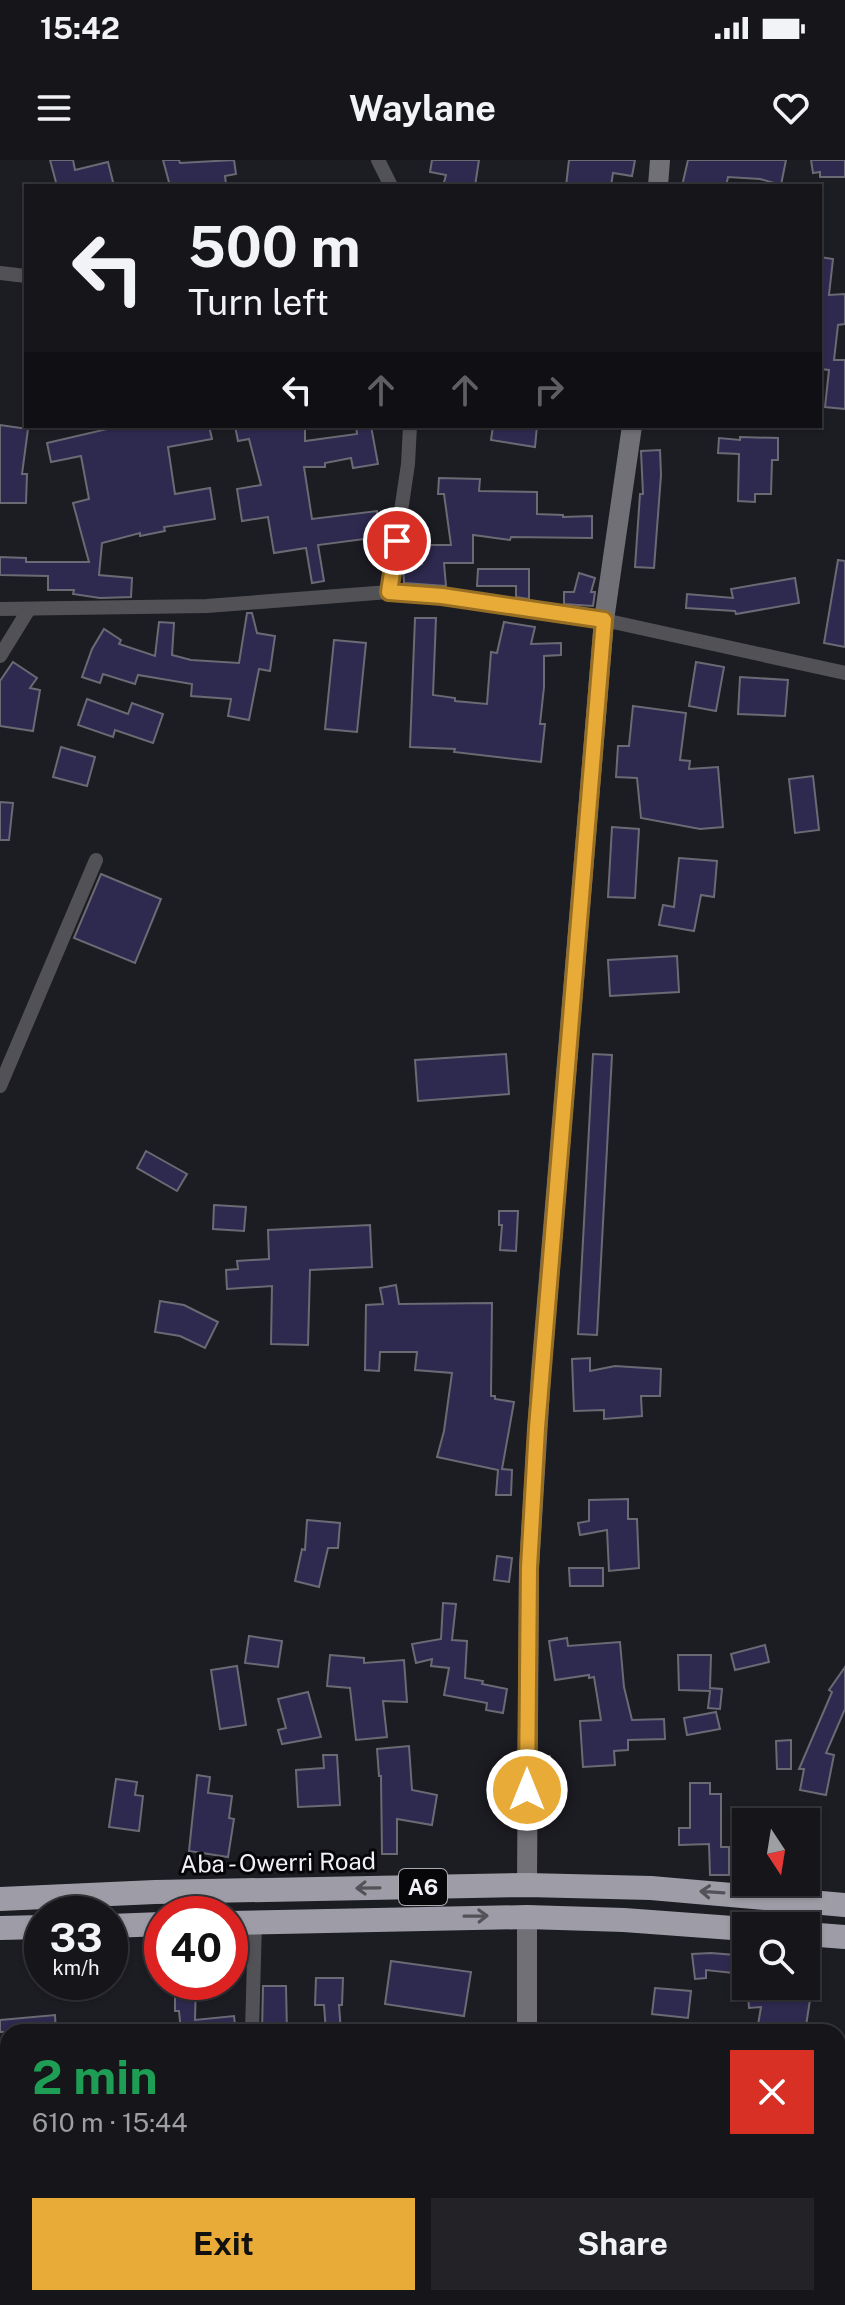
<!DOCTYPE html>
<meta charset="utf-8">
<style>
body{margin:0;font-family:"Public Sans",sans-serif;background:#222227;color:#f1f3f6;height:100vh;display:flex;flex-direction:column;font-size:30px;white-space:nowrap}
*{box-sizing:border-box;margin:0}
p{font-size:26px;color:#9d9fa2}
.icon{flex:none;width:44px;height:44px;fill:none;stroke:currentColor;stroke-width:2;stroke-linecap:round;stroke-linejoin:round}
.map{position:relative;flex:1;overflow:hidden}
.details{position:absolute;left:0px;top:1864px;width:846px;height:282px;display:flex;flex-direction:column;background:#15151a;border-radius:24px 24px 0 0;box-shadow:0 2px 6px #0004,0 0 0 2px #343439}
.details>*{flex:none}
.hud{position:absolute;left:24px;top:24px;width:798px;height:244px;border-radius:0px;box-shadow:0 2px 6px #0004,0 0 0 2px #343439;background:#15151a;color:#f1f3f6;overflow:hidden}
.needle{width:52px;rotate:168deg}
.fabs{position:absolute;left:732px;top:1648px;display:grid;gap:16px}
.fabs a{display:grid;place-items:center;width:88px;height:88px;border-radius:0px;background:#15151a;box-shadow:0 2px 6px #0004,0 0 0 2px #343439;font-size:40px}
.speed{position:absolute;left:24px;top:1736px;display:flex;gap:16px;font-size:40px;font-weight:700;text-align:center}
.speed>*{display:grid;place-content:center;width:104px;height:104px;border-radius:50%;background:#15151a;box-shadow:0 2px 6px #0004,0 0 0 2px #343439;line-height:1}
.speed small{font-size:20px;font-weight:400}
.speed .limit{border:12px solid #d22;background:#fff;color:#111}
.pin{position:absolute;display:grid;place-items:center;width:68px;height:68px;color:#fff;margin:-34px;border:4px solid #fff;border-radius:50%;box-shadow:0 2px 8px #0007}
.me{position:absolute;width:88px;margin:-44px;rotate:0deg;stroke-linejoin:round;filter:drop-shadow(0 0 6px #0008)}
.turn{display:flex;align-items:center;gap:28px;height:168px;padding:0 32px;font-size:36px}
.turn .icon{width:104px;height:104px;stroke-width:2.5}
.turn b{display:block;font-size:56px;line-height:68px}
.lanes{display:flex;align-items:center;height:76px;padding:0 32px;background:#0003;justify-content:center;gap:40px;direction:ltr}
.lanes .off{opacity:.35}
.round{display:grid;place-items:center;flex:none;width:84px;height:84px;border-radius:0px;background:#222227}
.overview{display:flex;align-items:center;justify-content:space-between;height:136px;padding:0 32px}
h1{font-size:48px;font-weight:700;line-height:60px;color:#1e9e55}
.primary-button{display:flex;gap:16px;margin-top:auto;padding:16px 32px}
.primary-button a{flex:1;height:92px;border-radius:0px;background:#e9ab38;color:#111;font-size:32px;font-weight:700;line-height:92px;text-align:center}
.primary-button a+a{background:#222227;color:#f1f3f6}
.status{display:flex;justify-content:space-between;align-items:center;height:56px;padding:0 40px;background:#15151a;direction:ltr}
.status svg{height:22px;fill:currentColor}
header{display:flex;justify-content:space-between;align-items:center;height:104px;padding:0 32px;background:#15151a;font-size:36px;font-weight:700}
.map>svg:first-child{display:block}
</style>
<div class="status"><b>15:42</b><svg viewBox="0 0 49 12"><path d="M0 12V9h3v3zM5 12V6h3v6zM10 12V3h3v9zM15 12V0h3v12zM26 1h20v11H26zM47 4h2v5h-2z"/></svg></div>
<header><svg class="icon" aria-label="menu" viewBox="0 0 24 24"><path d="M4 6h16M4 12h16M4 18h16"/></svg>Waylane<svg class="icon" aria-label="heart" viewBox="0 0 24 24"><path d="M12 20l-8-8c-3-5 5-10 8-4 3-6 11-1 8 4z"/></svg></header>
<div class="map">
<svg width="845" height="2145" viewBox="0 0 845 2145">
<rect width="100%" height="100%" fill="#1c1c23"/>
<g fill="#2e294f" stroke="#6b6a74" stroke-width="2">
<polygon points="50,0 73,0 75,10 108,2 114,26 57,26"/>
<polygon points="163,0 179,0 180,3 234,0 236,14 225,16 226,24 170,26"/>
<polygon points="432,0 479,0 475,26 443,26 446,15 430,12"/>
<polygon points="569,0 635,0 632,16 613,13 611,26 566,26"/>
<polygon points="688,0 786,0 781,25 760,19 728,17 726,26 682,26"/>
<polygon points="811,0 845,0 845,17 820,17 820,12 813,13"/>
<polygon points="820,97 833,99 829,135 845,134 845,164 838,165 834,200 845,200 845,249 825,247 829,210 820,209"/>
<polygon points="0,265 28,269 22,314 27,314 26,343 0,343"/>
<polygon points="120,266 209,266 212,279 168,287 175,334 210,328 215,359 164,367 165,371 140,376 140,373 102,383 99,415 132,418 131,437 100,438 73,434 74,430 48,430 48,416 0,415 0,397 26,398 26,402 89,402 73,343 89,339 81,296 51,302 47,283"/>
<polygon points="235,266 305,266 305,281 357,274 356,266 371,266 378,304 353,308 351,298 325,303 325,307 304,307 312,359 377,351 380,377 318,385 324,421 312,423 306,388 274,393 268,357 242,361 237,329 261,325 249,279 238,281"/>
<polygon points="493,266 537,266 535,287 491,280"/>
<polygon points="740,277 778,278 778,300 772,300 771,334 755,334 755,342 738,341 739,294 718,293 719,278 740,280"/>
<polygon points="660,290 661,315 654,408 635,407 640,334 643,334 641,291"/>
<polygon points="439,318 480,319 479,331 537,332 537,354 563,355 563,357 592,356 592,378 511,377 510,380 473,375 473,403 444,403 446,426 404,423 403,405 422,404 422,385 451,385 444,334 438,334"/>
<polygon points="838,400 845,401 845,487 824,483"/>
<polygon points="478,409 529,409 529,439 516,437 516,426 477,426"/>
<polygon points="579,413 595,418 591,432 595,432 593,446 564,444 564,432 574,432"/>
<polygon points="795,418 799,443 736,454 735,451 686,448 687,434 733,438 731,429"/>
<polygon points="247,453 252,453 257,473 275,476 270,511 259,509 249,560 228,556 231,539 191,536 192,524 138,515 135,524 103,514 100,523 82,517 92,489 104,469 121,480 119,484 155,496 159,462 174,463 172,495 191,500 239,503"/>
<polygon points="415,458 436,458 433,535 455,538 455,541 487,544 491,492 497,493 504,462 535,467 531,484 561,483 561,495 544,496 544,527 540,564 545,564 541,602 454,592 455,589 410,587"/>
<polygon points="334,480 366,483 357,572 325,569"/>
<polygon points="13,502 37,518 30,528 40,530 33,571 0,566 0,521"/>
<polygon points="696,502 724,507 716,551 689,546"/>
<polygon points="740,517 788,520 785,556 738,554"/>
<polygon points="87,539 128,554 132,543 163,554 153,583 115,570 113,577 78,565"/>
<polygon points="633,546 686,553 680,600 690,601 689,609 718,607 723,667 700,669 641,658 637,618 616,617 618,586 629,586"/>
<polygon points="61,587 95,597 87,626 53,617"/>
<polygon points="813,616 819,670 795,673 789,619"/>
<polygon points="0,642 13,643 9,680 0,680"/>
<polygon points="612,667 639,669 635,738 608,737"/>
<polygon points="679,698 717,701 714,737 701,735 694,771 659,765 663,745 674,747"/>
<polygon points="101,714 161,739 135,803 74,778"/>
<polygon points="677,796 679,832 610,836 608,800"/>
<polygon points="506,894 509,934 418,941 415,900"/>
<polygon points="593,894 612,895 597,1175 578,1174"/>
<polygon points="146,991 187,1014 177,1031 137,1008"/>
<polygon points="214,1045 246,1047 244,1071 213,1069"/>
<polygon points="499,1051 518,1051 516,1091 500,1090 502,1065 499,1065"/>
<polygon points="370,1065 372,1107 310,1110 308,1185 271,1184 272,1126 227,1129 226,1110 238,1109 237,1101 269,1099 268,1070"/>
<polygon points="396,1125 399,1144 492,1143 491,1236 495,1236 495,1239 514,1242 502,1309 512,1310 511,1335 496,1335 498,1310 437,1297 444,1271 452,1213 415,1210 417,1192 380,1192 379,1211 365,1210 366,1145 383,1144 380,1128"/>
<polygon points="160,1141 184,1145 218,1162 205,1188 180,1176 155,1172"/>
<polygon points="590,1198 590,1211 615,1206 661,1209 660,1236 641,1236 642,1256 604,1259 604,1250 574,1251 572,1199"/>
<polygon points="628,1339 628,1359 637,1359 639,1408 609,1411 607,1370 580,1375 578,1363 589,1361 589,1340"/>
<polygon points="307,1360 340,1363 338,1388 328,1388 319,1427 295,1421 302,1389 305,1390"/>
<polygon points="497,1396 512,1398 509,1422 494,1420"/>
<polygon points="569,1408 603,1408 603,1426 570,1426"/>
<polygon points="443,1443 456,1444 452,1480 467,1481 465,1518 483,1521 482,1524 507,1529 503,1553 486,1550 487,1543 444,1535 449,1508 431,1506 432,1499 416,1503 412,1484 441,1479"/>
<polygon points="249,1476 282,1481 278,1507 245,1503"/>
<polygon points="567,1478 568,1486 620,1482 624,1527 632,1560 664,1559 665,1579 628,1580 628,1590 614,1591 615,1605 583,1607 580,1561 601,1560 594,1517 589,1518 589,1515 555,1520 549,1481"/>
<polygon points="765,1485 769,1502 735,1510 731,1494"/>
<polygon points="330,1495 364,1498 364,1503 404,1500 407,1542 383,1541 387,1577 356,1580 350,1528 327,1526"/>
<polygon points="678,1495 711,1495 710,1528 722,1529 720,1549 708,1548 710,1531 679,1530"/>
<polygon points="237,1506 246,1565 220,1569 211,1510"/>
<polygon points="845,1507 845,1549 826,1593 834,1595 826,1635 800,1630 804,1609 799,1609 832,1532 829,1530"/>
<polygon points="308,1532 321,1577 282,1584 278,1570 286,1568 278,1539"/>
<polygon points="716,1552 720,1569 687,1575 684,1558"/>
<polygon points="791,1580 791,1609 777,1609 776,1581"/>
<polygon points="409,1586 412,1630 437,1635 432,1665 397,1659 397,1694 382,1694 381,1616 379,1616 377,1589"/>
<polygon points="323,1595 337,1595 340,1645 298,1647 296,1610 324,1608"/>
<polygon points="550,1596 552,1642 541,1642 541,1597"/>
<polygon points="197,1615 210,1617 208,1633 232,1636 229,1658 234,1659 228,1697 189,1691"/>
<polygon points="116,1619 137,1622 135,1635 143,1636 139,1671 109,1667"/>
<polygon points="690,1623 710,1623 710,1634 721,1634 721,1687 729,1687 729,1715 710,1715 709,1684 679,1685 679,1668 690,1668"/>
<polygon points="711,1793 735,1795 733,1813 706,1810 706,1818 695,1819 692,1794"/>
<polygon points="391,1801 471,1812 464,1856 385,1844"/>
<polygon points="316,1818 343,1818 342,1845 339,1845 341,1872 326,1872 324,1845 315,1845"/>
<polygon points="175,1822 196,1822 195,1860 234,1856 236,1872 181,1872 179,1851 175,1851"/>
<polygon points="263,1826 286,1826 287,1872 262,1872"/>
<polygon points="655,1828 691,1831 688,1858 652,1854"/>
<polygon points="765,1834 810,1840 805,1872 758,1865 761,1847 749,1848 748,1835"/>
<polygon points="55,1855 56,1872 0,1872 0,1860"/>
</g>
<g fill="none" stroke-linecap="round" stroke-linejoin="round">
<g stroke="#525256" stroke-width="14">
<polyline points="378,0 391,26"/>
<polyline points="0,113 26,116"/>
<polyline points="389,432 408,304 410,266"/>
<polyline points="0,449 207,446 389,432 442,436 604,460 845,513"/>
<polyline points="0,496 29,449"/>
<polyline points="0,926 96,700"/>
<polyline points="252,1872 255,1762"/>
<polyline points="0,2100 8,2100"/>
<polyline points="838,2106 845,2107"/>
</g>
<g stroke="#717077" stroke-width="20">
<polyline points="658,26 660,0"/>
<polyline points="527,1725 529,1408 541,1213 604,460 632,266"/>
<polyline points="527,1872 527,1757"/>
<polyline points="541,2138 543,2145"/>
</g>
<g stroke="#9e9da7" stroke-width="24">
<polyline points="0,1739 155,1732 527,1725 651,1728 845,1745"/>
<polyline points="230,1763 527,1757 624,1760 746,1769"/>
<polyline points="110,1766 162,1764"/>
<polyline points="0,1768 42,1767"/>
<polyline points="806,1774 845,1777"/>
</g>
</g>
<defs><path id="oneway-shaft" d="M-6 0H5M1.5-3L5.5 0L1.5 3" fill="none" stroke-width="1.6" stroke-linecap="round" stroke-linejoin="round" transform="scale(2)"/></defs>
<g stroke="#525258">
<use href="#oneway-shaft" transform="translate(368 1728) rotate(179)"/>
<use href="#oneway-shaft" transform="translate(712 1732) rotate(-176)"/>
<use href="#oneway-shaft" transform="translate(476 1756) rotate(-1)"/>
</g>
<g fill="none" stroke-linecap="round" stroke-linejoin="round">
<defs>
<polyline id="route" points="397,381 389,432 442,436 604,460 537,1268 529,1408 527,1630"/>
</defs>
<use href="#route" stroke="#976f24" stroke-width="20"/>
<use href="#route" stroke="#e9ab38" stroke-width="14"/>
</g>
<g text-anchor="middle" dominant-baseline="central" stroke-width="6" stroke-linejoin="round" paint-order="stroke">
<rect fill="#07070a" stroke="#aaaaaf" stroke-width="2" x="399" y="1709" width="48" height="36" rx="6"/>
<g font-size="22" font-weight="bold" fill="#f0f0f6">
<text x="423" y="1727">A6</text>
</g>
<g font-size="24" fill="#f0f0f6" stroke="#07070a">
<text transform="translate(278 1702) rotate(-1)">Aba - Owerri Road</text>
</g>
</g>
</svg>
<div class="fabs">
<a><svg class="needle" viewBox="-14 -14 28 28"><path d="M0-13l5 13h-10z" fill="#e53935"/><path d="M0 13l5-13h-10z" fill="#9d9fa2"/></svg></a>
<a><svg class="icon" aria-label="search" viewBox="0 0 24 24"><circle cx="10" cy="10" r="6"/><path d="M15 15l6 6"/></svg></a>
</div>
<div class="speed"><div>33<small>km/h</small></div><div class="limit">40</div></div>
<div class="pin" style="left:397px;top:381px;background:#d93025"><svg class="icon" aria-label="arrive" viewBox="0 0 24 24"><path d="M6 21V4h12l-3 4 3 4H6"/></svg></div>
<svg class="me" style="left:527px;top:1630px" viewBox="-20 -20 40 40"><circle r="17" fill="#e9ab38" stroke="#fff" stroke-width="3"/><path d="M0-11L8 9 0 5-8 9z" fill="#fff"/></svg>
<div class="hud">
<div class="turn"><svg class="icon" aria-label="left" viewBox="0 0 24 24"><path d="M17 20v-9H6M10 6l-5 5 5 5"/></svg><div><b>500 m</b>Turn left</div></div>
<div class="lanes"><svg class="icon" aria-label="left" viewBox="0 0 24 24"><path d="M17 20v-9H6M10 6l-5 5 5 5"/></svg><svg class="icon off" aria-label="ahead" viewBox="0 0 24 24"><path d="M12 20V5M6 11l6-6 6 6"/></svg><svg class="icon off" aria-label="ahead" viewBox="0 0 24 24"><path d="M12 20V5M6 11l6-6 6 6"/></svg><svg class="icon off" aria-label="right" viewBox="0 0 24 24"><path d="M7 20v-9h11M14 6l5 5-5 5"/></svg></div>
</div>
<section class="details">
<div class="overview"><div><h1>2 min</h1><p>610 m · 15:44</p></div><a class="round" style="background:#d93025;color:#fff"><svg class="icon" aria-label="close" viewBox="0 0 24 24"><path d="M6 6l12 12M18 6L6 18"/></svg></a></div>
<div class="primary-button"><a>Exit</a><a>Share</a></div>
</section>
</div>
